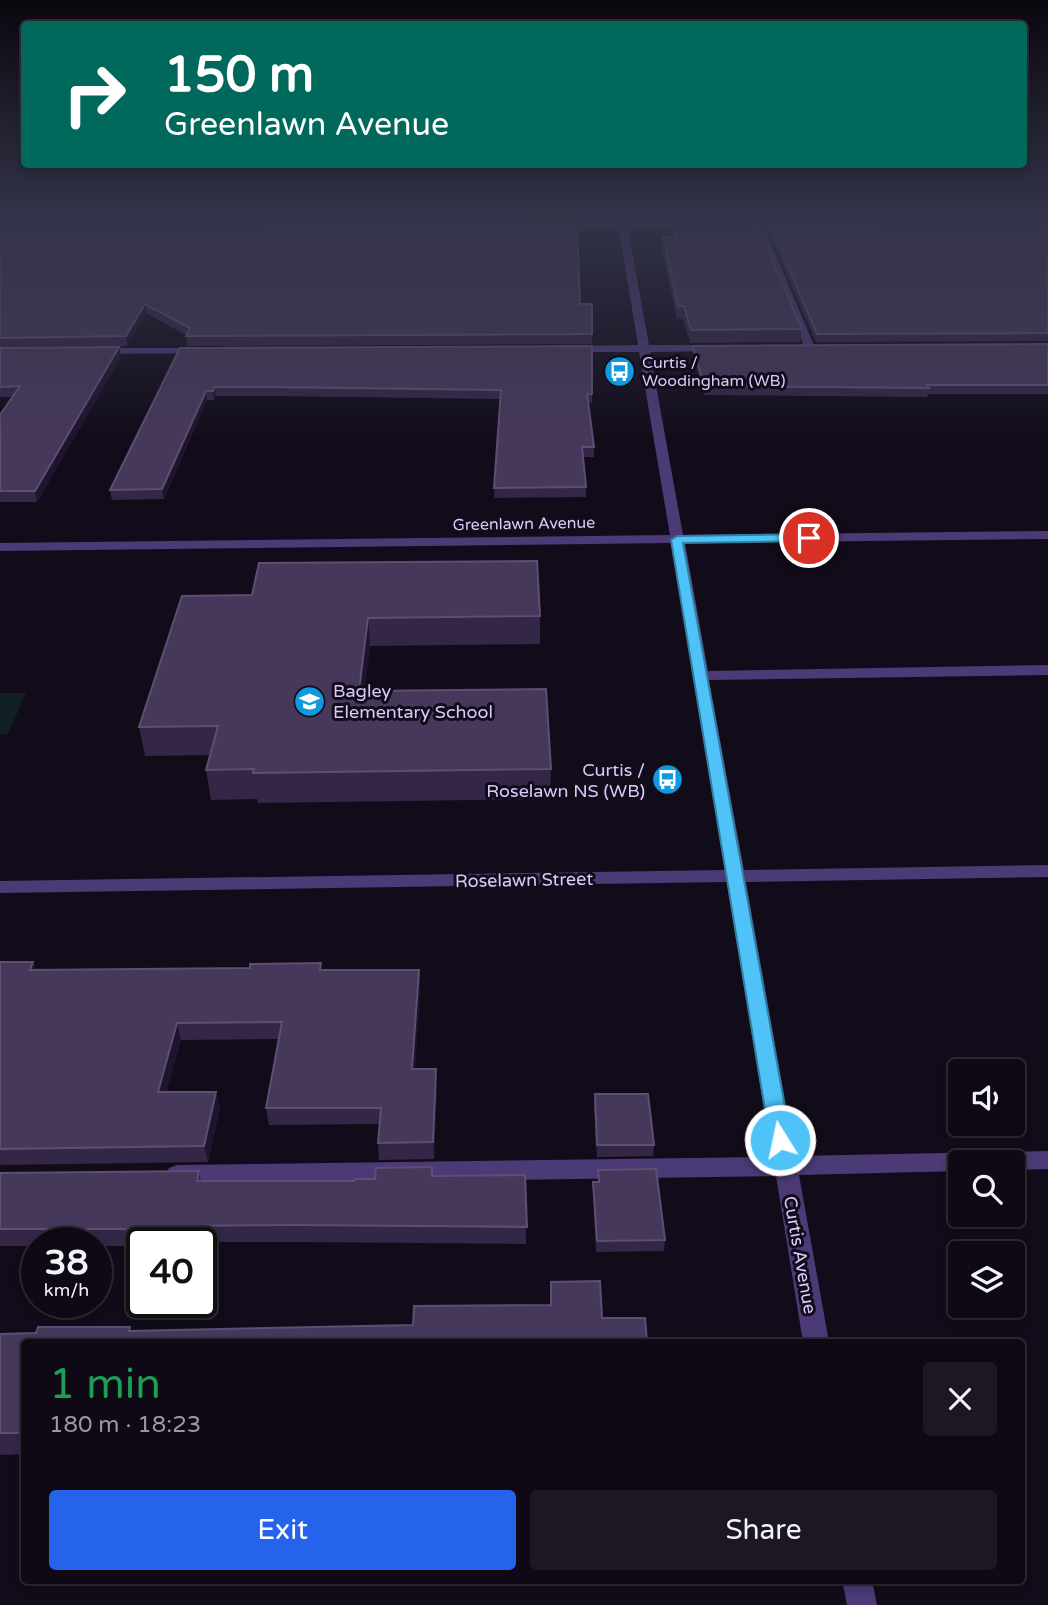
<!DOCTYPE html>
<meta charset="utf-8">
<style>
body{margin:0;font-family:"Varela Round",sans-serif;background:#1c1722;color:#f1f3f6;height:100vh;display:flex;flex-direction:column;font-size:26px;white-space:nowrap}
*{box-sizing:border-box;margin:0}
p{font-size:23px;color:#9b9aa0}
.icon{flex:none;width:38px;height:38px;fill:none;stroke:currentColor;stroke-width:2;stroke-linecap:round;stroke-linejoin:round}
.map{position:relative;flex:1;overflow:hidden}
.side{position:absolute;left:21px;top:1339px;width:1004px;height:245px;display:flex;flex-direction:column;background:#0e0914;border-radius:7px;box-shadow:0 4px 10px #0003,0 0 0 2px #2e2a34}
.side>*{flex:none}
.hud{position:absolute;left:21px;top:21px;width:1006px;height:147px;border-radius:7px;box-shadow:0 4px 10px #0003,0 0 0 2px #2e2a34;background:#00695c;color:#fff;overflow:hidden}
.fabs{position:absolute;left:948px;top:1059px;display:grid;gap:14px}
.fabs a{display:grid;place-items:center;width:77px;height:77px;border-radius:7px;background:#0e0914;box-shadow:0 4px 10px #0003,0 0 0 2px #2e2a34;font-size:35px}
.speed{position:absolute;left:21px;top:1227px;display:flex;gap:14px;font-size:35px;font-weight:700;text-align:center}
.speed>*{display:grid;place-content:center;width:91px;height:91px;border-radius:50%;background:#0e0914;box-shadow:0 4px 10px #0003,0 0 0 2px #2e2a34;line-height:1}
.speed small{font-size:18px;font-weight:400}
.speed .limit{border:4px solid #111;border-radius:10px;background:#fff;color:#111}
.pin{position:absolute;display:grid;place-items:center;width:60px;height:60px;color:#fff;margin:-30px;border:4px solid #fff;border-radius:50%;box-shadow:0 2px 7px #0007}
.me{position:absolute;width:77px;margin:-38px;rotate:350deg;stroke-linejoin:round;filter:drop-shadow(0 0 5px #0008)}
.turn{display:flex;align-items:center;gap:24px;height:147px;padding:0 28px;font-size:32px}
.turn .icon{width:91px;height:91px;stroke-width:2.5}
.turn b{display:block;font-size:49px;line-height:60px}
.round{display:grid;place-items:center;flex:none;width:74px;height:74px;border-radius:7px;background:#1c1722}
.headline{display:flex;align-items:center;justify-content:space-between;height:119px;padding:0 28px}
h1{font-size:42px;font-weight:600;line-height:52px;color:#1e9e55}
.primary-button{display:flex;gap:14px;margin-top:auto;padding:14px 28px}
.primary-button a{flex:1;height:80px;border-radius:7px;background:#2563eb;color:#fff;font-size:28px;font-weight:600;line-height:80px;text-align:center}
.primary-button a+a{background:#1c1722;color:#f1f3f6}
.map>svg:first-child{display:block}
</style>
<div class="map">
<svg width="1048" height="1605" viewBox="0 0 1048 1605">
<rect width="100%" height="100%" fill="#120c1a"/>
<polygon fill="#101f23" points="0,693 26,693 8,734 0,734"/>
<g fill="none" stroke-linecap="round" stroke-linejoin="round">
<g fill="#4b3a75" fill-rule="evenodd">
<polygon points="617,215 625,215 627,224 696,223 700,226 696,229 628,229 649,345 717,345 722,348 717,351 650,352 683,535 1048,531 1048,539 685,543 708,671 1048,665 1048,675 709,680 744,870 1048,865 1048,877 746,882 795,1156 1048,1151 1048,1169 1013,1170 1013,1162 961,1162 961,1171 799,1175 829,1342 803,1342 776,1176 177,1185 169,1182 165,1175 169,1168 177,1165 772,1157 727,882 0,893 0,881 725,870 671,543 0,551 0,543 670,535 639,352 570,352 565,349 570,346 638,345 619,229 553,230 549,227 553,224 618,224"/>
<polygon points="756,215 763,223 791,223 795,226 791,229 765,229 815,348 814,350 805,348 756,229 735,229 731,226 754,223 752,218"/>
<polygon points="203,348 207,349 207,353 98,354 93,351 98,348"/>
<polygon points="842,1580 872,1580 877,1605 847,1605"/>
</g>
</g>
<g fill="#342647">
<polygon points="0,215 576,215 576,222 0,224"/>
<polygon points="671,215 753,215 751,216 750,220 802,329 800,342 690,343 683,319 677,319 662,249 663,237 674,237 674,221 672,221"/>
<polygon points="759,215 1048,215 1048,219 764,221"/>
<polygon points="1048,223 1048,341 816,342 769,232 770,224"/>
<polygon points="0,227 580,304 592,304 592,344 187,346 186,335 146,313 127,346 0,347"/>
<polygon points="1048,344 1048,394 928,394 927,397 704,395 693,354 693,346"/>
<polygon points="592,346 592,403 588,403 594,447 594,457 583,457 586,487 586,497 494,498 500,399 268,396 216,396 214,400 207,400 164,499 112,500 110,490 180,348"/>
<polygon points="119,347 121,357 37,502 0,502 0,415 13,397 0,397 0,348"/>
<polygon points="182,596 540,616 540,644 370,646 364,691 551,769 550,799 258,803 257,799 211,800 206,770 210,755 145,756 139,727"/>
<polygon points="0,962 33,962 36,970 419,970 420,986 415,1069 437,1085 434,1159 379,1160 378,1143 379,1124 269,1125 266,1108 279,1039 181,1040 166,1092 220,1108 208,1162 0,1165"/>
<polygon points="595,1094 654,1145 653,1156 597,1157 594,1106"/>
<polygon points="432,1167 433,1176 525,1175 526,1244 300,1242 142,1242 142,1246 96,1246 96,1242 37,1242 37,1246 0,1246 0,1173 199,1171 201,1181 354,1181 375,1179"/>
<polygon points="598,1170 665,1240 664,1251 596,1252 593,1194 593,1182 598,1182"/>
<polygon points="551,1282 602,1318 24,1342 24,1454 0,1455 0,1334 36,1333 130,1327 131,1331 413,1325 550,1305"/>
</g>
<g fill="#1f142d">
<polygon points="145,304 146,313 127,346 126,336"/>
<polygon points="119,347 121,357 37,502 35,491"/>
<polygon points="214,387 216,396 214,400 213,391"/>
<polygon points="206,391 207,400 164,499 162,489"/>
<polygon points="368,618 370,646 361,720 359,691"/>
<polygon points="33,962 38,979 30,970"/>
<polygon points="419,970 420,986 414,1085 412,1069"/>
<polygon points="177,1023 181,1040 162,1109 158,1092"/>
<polygon points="436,1069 437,1085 434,1159 433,1142"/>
<polygon points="216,1092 220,1108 208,1162 204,1146"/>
<polygon points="179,1226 183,1242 181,1242 178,1229"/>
</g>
<g fill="#46385a" stroke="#5d4e73" stroke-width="2">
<polygon points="0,215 220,215 0,216"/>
<polygon points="755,220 802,329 691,330 684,306 678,306 663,237 676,237 674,221"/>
<polygon points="1048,223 1048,333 817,334 770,224"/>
<polygon points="577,224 580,304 592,304 592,334 186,336 190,328 145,304 126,336 0,338 0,227"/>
<polygon points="1048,344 1048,385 927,385 929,388 704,386 693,346"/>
<polygon points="592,346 592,394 587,394 594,447 582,447 586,487 494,488 501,390 267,387 214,387 213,391 206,391 162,489 110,490 180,348"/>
<polygon points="119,347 35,491 0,491 0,415 20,386 0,387 0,348"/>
<polygon points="537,561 540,616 368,618 359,691 546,689 551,769 253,773 254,769 206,770 218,726 139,727 182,596 252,595 259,563"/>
<polygon points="0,962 33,962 30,970 250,968 250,964 321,963 320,970 419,970 412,1069 436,1069 433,1142 378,1143 381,1108 266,1108 282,1022 177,1023 158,1092 216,1092 204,1146 0,1149"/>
<polygon points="595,1094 648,1094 654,1145 597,1145"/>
<polygon points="432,1167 432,1176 525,1175 527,1227 297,1225 179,1226 178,1229 0,1229 0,1173 199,1171 197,1181 354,1181 355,1179 375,1179 376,1168"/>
<polygon points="656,1169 665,1240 597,1241 593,1182 599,1182 598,1170"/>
<polygon points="600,1281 602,1318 645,1318 647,1342 24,1342 24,1433 0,1433 0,1334 36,1333 38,1327 130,1327 129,1331 413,1325 414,1306 551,1305 551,1282"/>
</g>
<linearGradient id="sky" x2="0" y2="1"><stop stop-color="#0a070e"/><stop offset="0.49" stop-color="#333449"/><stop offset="1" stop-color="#333449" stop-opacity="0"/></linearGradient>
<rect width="1048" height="440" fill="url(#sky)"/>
<polygon fill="#4fc3f7" stroke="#337fa1" stroke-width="2" points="809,534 814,535 814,541 683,543 791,1140 788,1146 780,1148 773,1146 770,1140 671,540 677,536"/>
<defs>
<symbol id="bus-disc" viewBox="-11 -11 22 22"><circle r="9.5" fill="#1199df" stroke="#120c1a"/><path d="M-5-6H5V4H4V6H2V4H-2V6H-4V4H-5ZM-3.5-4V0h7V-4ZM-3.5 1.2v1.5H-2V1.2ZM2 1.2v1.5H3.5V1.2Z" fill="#fff"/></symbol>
<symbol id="school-disc" viewBox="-11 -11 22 22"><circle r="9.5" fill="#1199df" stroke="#120c1a"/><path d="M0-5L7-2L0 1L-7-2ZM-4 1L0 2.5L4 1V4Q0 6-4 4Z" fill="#fff"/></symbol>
</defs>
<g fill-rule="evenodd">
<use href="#bus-disc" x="602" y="354" width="35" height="35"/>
<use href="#school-disc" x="292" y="684" width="35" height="35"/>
<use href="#bus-disc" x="650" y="762" width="35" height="35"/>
</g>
<g text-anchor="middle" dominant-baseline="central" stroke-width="6" stroke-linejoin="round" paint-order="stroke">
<g font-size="16" fill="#dbc9fb" stroke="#120c1a" text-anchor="start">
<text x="642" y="363">Curtis /<tspan x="642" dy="18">Woodingham (WB)</tspan></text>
</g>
<g font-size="16" fill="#dbc9fb" stroke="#120c1a">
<text transform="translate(524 524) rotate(-1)">Greenlawn Avenue</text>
</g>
<g font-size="18" fill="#dbc9fb" stroke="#120c1a" text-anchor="start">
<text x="333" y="691">Bagley<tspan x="333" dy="21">Elementary School</tspan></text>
<text x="645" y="770" text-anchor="end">Curtis /<tspan x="645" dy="21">Roselawn NS (WB)</tspan></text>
</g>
<g font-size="18" fill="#dbc9fb" stroke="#120c1a">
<text transform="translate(524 880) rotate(-1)">Roselawn Street</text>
<text transform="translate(800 1255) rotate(80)">Curtis Avenue</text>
</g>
</g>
</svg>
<div class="fabs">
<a><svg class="icon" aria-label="sound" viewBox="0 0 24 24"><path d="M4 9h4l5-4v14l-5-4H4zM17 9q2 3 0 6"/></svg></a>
<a><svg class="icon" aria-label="search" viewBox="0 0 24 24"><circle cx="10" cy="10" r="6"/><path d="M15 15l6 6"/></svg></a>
<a><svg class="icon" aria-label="layers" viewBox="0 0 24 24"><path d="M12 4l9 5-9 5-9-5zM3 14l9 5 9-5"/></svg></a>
</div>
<div class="speed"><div>38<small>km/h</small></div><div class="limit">40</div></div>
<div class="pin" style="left:809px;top:538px;background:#d93025"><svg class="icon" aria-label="arrive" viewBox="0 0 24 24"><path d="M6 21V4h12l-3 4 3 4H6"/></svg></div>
<svg class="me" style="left:780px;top:1140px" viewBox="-20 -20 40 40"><circle r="17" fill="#4fc3f7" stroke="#fff" stroke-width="3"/><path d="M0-11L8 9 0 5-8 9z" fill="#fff"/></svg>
<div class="hud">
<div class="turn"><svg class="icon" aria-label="right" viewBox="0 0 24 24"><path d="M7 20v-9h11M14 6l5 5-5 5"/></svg><div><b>150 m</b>Greenlawn Avenue</div></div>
</div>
<section class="side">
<div class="headline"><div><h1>1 min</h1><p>180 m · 18:23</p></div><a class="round"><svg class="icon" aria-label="close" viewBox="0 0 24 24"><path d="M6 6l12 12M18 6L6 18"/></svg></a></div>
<div class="primary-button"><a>Exit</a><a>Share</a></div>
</section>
</div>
